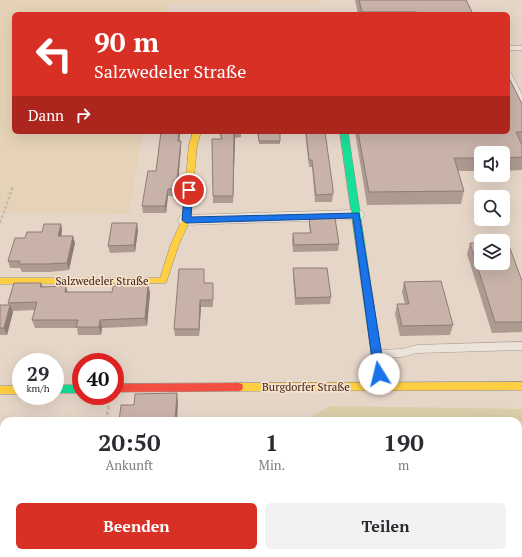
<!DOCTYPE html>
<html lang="de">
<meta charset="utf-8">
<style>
body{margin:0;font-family:"PT Serif",serif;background:#f2f2f3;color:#2b2b33;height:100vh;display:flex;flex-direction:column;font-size:15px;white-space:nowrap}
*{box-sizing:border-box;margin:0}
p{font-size:13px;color:#7c7c81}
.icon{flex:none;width:22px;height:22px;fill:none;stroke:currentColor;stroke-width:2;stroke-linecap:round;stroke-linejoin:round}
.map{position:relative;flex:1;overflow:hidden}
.sheet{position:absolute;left:0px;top:417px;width:522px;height:140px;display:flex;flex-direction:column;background:#fff;border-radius:12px 12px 0 0;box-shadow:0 4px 16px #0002}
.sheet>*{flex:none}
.banner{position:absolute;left:12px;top:12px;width:498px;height:122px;border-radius:6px;box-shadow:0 4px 16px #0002;background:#d93025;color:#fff;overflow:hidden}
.controls{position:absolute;left:474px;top:146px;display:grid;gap:8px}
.controls a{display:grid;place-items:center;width:36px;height:36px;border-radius:6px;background:#fff;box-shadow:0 4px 16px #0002;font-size:20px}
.speed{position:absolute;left:12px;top:353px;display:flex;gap:8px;font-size:20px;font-weight:700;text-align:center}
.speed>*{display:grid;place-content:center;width:52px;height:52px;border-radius:50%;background:#fff;box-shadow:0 4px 16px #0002;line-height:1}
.speed small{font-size:10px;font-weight:400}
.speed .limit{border:6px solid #d22;background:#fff;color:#111}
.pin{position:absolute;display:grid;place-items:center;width:34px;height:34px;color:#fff;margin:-17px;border:2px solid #fff;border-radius:50%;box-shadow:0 1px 4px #0007}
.me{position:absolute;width:44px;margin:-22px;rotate:351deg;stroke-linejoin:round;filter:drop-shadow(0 0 3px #0008)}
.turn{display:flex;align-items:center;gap:14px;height:84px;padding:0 16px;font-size:18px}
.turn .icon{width:52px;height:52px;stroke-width:2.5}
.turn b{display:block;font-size:28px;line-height:34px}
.then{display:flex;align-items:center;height:38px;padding:0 16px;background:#0003;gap:8px;font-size:15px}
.eta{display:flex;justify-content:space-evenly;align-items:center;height:68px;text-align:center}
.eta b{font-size:24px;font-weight:700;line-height:28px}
.button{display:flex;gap:8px;margin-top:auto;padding:8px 16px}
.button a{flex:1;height:46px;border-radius:6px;background:#d93025;color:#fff;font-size:16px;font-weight:700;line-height:46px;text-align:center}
.button a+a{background:#f2f2f3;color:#2b2b33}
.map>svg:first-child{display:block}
</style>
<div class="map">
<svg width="522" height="557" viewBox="0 0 522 557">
<rect width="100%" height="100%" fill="#e5d6c8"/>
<polygon fill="#e6d3b7" points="0,0 320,0 320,4 167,4 165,14 14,14 14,132 143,132 129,214 0,213"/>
<polygon fill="#d9cfa9" points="329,406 522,409 522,557 101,557 101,553 518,553 518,421 304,421"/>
<polygon fill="#b5c8b8" points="0,460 4,460 4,506 0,512"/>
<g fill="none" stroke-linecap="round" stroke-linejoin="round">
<defs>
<g id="lane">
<rect x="508" y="46" width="14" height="4"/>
<polygon points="508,71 511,73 522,94 522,103 519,101 508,80"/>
<polygon points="522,342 522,350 417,353 402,357 378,358 374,357 373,354 374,351 378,350 402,349 417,345"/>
</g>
<polygon id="street" points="356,210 362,211 364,215 362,219 186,225 180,224 178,220 180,216 186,215"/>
<g id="fast">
<polygon points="340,132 348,132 386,386 385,389 381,390 377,389 376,386"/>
<rect x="55" y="385" width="26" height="8"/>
</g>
<g id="slow">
<polygon points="193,132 201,132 197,145 190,220 179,244 166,283 0,284 0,278 160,278 171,244 182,220 189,145"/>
<polygon points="522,382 522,390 238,391 234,390 233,387 234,384 238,383"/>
<rect x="0" y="386" width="21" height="8"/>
</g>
<polygon id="jam" points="238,383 242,384 243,387 242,390 238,391 115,392 115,384"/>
</defs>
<use href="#lane" stroke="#a99c92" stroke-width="1"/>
<use href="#street" stroke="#a99c92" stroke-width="1"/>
<use href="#fast" stroke="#998b82" stroke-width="1"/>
<use href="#slow" stroke="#998b82" stroke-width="1"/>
<use href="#jam" stroke="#998b82" stroke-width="1"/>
<polyline stroke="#c4bab2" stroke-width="2.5" stroke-dasharray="3 2" stroke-linecap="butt" points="0,223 13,186"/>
<g stroke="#c4bab2" stroke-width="3" stroke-dasharray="3.5 2.5" stroke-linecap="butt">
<polyline points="106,421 109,404"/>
<polyline points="83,557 84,553"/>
</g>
<use href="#lane" fill="#ece3db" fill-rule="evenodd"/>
<use href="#street" fill="#ece3db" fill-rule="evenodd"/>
<use href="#fast" fill="#16e098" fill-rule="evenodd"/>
<use href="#slow" fill="#ffcf43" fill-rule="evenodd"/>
<use href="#jam" fill="#f24e42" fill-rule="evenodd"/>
</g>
<g fill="#ad9a91">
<polygon points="355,0 466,0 473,14 358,14"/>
<polygon points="522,104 522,170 503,171 503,153 481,153 481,171 458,171 464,191 461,204 367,205 355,132 508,132"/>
<polygon points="157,132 180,132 179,141 181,141 181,147 177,196 168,196 166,213 143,213 142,206 156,171 161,133 158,133"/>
<polygon points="219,132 241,132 241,137 235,138 233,203 213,203 213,196 221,139"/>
<polygon points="257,132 280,132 280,144 259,144"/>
<polygon points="305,132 325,132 333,194 332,202 315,202 312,167 309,167"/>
<polygon points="309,219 339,244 338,251 293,252 292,240 293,233 310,233 309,226"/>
<polygon points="61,224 62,231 61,236 75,243 69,270 49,272 22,272 20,268 10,268 8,261 25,238"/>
<polygon points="138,230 135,252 110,253 108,246"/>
<polygon points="470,243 522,281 522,332 492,333 467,254"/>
<polygon points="293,268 331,297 330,304 295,305 293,275"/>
<polygon points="204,269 204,283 213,290 213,307 201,307 199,336 175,336 174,329"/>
<polygon points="404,282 453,325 450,335 400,336 395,314 397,304 405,304 402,292"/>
<polygon points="41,283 43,286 68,292 112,292 148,285 150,293 147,326 102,328 101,335 78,335 77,328 35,328 32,320 35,310 12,311 13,312 7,335 0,335 0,305 9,305 8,303"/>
</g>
<g fill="#8d7d76">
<polygon points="179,132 180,132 179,147 178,141"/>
<polygon points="234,132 235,138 233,203 233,196"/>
<polygon points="181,141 181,147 177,196 176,189"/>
<polygon points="168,189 168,196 166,213 165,206"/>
<polygon points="137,223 138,230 135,252 134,245"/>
<polygon points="61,224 62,231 60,243 58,236"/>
<polygon points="73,236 75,243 69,270 67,263"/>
<polygon points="148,285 150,293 147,326 145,318"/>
<polygon points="66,286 68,294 65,292"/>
<polygon points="200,300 201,307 199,336 199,329"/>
<polygon points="10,305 13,312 7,335 4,328"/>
<polygon points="100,320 102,328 101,335 99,327"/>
<polygon points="177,393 178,403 177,421 175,421"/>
</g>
<g fill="#c9b3a9" stroke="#8d7d76">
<polygon points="359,0 466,0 473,14 417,14 417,12 362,12"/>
<polygon points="508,76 522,104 522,132 516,132 522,145 522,157 503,158 503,153 481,153 481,158 454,158 464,191 369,192 358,132 508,132"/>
<polygon points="161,132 179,132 178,141 181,141 176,189 168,189 165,206 142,206 148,171 156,171"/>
<polygon points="220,132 234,132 233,196 213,196 212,139 222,139"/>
<polygon points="258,132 280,132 280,141 259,141"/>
<polygon points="306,132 325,132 333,189 333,194 316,195 312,160 309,160"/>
<polygon points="335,218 339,244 294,245 293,233 311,233 309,219"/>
<polygon points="112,223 137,223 134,245 108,246"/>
<polygon points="44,224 61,224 58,236 73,236 67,263 47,264 19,264 20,261 8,261 15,238 25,238 27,232 42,232"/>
<polygon points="470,243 481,243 481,263 503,263 503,243 508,243 522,281 522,322 495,322"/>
<polygon points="293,268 327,268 331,297 296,298"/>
<polygon points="179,269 204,269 204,283 213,283 213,300 200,300 199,329 174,329"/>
<polygon points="441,281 453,325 402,326 397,304 409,304 404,282"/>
<polygon points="14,283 41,283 40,287 66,286 65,292 112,292 113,286 148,285 145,318 100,320 99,327 76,327 78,320 32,320 37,302 8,303"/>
<polygon points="0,305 10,305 4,328 0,328"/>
<polygon points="177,393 175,421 119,421 121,405 134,405 135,394"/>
</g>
<polygon fill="#1a73e8" stroke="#114b97" points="189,187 193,190 191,217 359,213 385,374 383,377 376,377 374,374 353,218 186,223 182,220 185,190"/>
<g text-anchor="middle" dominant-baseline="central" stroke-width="3.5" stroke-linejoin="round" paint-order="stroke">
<g font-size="11" fill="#38221a" stroke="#f8e2cc">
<text x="102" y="281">Salzwedeler Straße</text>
<text x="306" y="387">Burgdorfer Straße</text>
</g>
</g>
</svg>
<div class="controls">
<a><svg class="icon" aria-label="sound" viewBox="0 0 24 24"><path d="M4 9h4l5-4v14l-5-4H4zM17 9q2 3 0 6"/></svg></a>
<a><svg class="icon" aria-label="search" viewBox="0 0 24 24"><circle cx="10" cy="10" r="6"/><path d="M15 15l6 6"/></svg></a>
<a><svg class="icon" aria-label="layers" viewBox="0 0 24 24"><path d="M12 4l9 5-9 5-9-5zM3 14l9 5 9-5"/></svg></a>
</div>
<div class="speed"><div>29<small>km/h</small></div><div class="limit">40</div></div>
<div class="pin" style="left:189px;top:190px;background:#d93025"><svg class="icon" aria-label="arrive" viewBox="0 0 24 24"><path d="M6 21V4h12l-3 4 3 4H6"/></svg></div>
<svg class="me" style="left:379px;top:374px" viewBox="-20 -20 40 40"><circle r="19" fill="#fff"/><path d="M0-13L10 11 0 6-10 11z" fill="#1a73e8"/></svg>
<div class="banner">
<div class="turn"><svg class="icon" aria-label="left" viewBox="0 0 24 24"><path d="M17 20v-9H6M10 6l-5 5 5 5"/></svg><div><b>90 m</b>Salzwedeler Straße</div></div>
<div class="then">Dann<svg class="icon" aria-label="right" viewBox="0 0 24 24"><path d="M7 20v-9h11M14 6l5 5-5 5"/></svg></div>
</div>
<section class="sheet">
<div class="eta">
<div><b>20:50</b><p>Ankunft</p></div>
<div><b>1</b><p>Min.</p></div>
<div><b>190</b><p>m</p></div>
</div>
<div class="button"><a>Beenden</a><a>Teilen</a></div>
</section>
</div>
